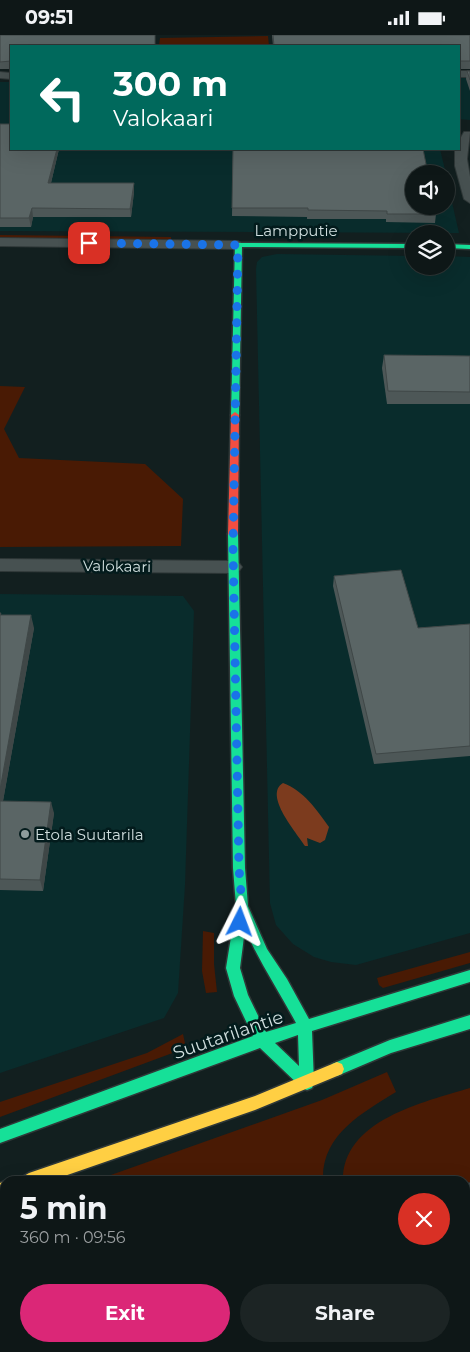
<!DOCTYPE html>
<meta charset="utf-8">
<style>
body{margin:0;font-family:Montserrat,sans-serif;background:#1c2424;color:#f1f3f6;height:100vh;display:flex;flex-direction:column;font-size:19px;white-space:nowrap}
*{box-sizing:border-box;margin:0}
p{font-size:16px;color:#9b9fa1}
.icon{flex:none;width:28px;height:28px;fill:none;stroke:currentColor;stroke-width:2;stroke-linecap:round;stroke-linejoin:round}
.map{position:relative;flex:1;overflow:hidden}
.sheet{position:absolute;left:0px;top:1141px;width:470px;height:176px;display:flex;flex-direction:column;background:#0e1717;border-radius:15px 15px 0 0;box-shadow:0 5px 20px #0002,0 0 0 1px #2e3636}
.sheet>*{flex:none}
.top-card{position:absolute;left:10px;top:10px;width:450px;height:105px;border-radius:0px;box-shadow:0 5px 20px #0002,0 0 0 1px #2e3636;background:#00695c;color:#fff;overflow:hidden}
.controls{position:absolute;left:405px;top:130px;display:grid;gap:10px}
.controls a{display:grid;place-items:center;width:50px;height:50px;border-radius:50%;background:#0e1717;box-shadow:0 5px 20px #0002,0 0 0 1px #2e3636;font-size:25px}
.pin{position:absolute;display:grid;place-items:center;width:42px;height:42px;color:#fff;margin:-21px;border-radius:10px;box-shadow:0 2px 8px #0006}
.me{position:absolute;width:55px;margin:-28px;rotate:3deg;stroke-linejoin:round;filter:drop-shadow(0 0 4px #0008)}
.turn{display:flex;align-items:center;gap:18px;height:105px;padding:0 20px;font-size:22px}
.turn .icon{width:65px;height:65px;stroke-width:2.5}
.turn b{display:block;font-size:35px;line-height:42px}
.round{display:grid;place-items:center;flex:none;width:52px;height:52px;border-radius:26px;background:#1c2424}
.overview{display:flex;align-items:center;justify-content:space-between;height:85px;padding:0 20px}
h1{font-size:30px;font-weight:700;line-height:38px}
.button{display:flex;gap:10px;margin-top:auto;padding:10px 20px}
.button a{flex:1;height:58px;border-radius:30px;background:#db2777;color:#fff;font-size:20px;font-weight:700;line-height:58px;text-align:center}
.button a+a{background:#1c2424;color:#f1f3f6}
.status{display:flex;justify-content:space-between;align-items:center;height:35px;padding:0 25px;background:#0e1717;direction:ltr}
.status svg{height:14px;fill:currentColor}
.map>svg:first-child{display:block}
</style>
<div class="status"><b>09:51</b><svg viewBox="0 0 49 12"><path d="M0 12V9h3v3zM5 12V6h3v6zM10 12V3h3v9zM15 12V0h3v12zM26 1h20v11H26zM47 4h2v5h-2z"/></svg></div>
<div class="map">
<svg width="470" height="1317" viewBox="0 0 470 1317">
<rect width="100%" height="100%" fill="#121f1f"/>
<g fill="#092c2c">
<polygon points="459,43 470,43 470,85 459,84"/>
<polygon points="0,47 11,47 11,114 440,114 446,139 414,139 414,171 446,171 446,141 459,198 0,196"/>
<polygon points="277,219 414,221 414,231 446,231 446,221 470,222 470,898 356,930 331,927 314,922 293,909 276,890 270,868 256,234 257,227 262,222"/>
<polygon points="0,559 183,561 194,576 185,850 178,958 164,983 0,1038"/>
</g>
<g fill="#491a04">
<polygon points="268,1 269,11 159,11 160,3"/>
<polygon points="0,200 171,202 171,205 0,203"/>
<polygon points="0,351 25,352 4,394 19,423 145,429 183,464 181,511 0,512"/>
<polygon points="203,896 214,898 214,929 217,957 206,958 202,936"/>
<polygon points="470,917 470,928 383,953 379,950 377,943"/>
<polygon points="183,999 186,1013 0,1082 0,1067 147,1018"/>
<path d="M387,1037L396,1057C362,1078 321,1100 323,1146H94L322,1065Z"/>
<path d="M470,1053V1149H465V1146H343C342,1085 424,1067 470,1053Z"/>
<polygon points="5,1176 5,1312 239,1313 230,1317 0,1317 0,1178"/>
</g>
<path fill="#7c3b1e" d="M283,748C303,755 317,775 329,792L325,805L320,808L307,803L308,811H305C297,798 263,760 283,748Z"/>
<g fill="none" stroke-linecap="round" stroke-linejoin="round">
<defs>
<g id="street">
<rect x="459" y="36" width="11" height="6"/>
<polygon points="0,37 11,38 11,44 0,43"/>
<polygon points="464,97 470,97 467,124 470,142 470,168 464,164 455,131 455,116 459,114 459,106"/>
<polygon points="0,203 238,206 245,210 238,214 0,211"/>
<polygon points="0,524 233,526 239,528 242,532 239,536 233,538 0,536"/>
<polygon points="470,1148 470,1178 465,1180 465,1150"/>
</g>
<g id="fast">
<polygon points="235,208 414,209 414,213 242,212 239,380 235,383 231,380"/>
<polygon points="446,209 470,210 470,214 446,213"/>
<path d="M233,496L238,499L245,833L248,871L267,914L287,944L309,984L470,935V947L312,996L314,1048L312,1053L307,1055L302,1053L260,1013L0,1108V1094L253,1001L234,961L226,933L236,871L233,833L228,499ZM245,894C259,927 279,956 296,988L266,997L248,960L240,933ZM298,1000L299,1031L275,1008Z"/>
<polygon points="470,980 470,994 391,1018 337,1041 332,1039 330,1034 332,1029 390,1005"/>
</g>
<g id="slow">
<polygon points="337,1027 342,1029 344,1034 342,1039 255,1075 50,1146 21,1146 24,1141 29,1138 255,1061"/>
<polygon points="5,1146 5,1162 0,1164 0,1148"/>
</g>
<polygon id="jam" points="235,377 239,380 238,499 233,502 228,499 231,380"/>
</defs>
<use href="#street" stroke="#2f3838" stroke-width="2"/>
<use href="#fast" stroke="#2f3838" stroke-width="3"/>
<use href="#slow" stroke="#2f3838" stroke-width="3"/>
<use href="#jam" stroke="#2f3838" stroke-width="3"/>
<use href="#street" fill="#475151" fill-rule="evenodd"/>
<use href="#fast" fill="#16e098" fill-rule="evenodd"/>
<use href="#slow" fill="#ffcf43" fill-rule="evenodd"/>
<use href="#jam" fill="#f24e42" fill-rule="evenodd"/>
</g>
<g fill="#4d5757">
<polygon points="0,0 11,11 11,34 0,34"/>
<polygon points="272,0 470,0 470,34 459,34 459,11 273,11"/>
<polygon points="467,36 470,36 470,56 466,44"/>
<polygon points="0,89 11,114 59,114 51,148 134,148 134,157 131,182 33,182 31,192 0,192"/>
<polygon points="233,114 436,179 435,188 386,187 386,184 307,184 307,182 232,181"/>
<polygon points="384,320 470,321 470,369 387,369 382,333"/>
<polygon points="334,541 418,593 470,589 470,721 374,729 333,551"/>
<polygon points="0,578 1,578 1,580 34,593 3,766 54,778 43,856 0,855"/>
<polygon points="470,1246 470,1307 465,1308 465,1247"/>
<polygon points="390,1312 416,1312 390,1315"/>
</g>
<g fill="#3f4747">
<polygon points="57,114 59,114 49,156 48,148"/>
<polygon points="134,148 134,157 131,182 130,174"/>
<polygon points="32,173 33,182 31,192 29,183"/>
<polygon points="31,580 34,593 1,777 0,773 0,755"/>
<polygon points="51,767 54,778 43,856 40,845"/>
</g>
<g fill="#5a6565" stroke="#3f4747">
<polygon points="0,0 155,0 155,11 11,11 11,26 0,27"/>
<polygon points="273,0 470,0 470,26 459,26 459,11 274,11"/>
<polygon points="467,36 470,36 470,45"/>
<polygon points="0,89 11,89 11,114 57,114 48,148 134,148 130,174 32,173 29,183 0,183"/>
<polygon points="233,114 423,114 428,139 414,139 414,171 434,171 436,179 387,179 387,176 308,175 308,173 232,173"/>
<polygon points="384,320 470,321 470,357 388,356"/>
<polygon points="401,535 418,593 470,589 470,711 376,719 334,541"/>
<polygon points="0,578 1,578 0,580 31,580 0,755"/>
<polygon points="0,766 51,767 40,845 0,844"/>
<polygon points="470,1246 470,1304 465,1304 465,1247"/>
</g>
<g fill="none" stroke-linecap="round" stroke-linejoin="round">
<polyline stroke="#1a73e8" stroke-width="9" stroke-dasharray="0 16.2" points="89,208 238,210 233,513 239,833 242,871 240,887"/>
</g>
<circle fill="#8e9c9c" stroke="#031b1c" stroke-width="2" cx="25" cy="799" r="5"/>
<g text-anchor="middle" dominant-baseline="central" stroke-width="5" stroke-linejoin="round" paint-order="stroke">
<g font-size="15" fill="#d1dfdf" stroke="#031b1c">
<text x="296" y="195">Lampputie</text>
<text transform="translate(117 531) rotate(1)">Valokaari</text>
</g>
<g font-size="15" fill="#d1dfdf" stroke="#031b1c" text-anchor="start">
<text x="35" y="799">Etola Suutarila</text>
</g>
<g font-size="18" fill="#d1dfdf" stroke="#031b1c">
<text transform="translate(228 1000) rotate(-19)">Suutarilantie</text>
</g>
</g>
</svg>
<div class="controls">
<a><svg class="icon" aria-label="sound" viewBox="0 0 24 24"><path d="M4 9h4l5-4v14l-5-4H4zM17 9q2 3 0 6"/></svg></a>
<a><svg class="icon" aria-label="layers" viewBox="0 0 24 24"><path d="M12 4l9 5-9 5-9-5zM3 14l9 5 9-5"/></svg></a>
</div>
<div class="pin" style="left:89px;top:208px;background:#d93025"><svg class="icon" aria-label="arrive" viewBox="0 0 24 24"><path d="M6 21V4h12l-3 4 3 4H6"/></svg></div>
<svg class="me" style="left:240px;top:887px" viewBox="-20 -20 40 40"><path d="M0-17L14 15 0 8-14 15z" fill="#1a73e8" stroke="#fff" stroke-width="4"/></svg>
<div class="top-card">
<div class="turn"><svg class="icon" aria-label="left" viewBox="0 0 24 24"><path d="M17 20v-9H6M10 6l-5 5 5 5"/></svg><div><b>300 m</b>Valokaari</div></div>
</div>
<section class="sheet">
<div class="overview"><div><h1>5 min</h1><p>360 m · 09:56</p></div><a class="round" style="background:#d93025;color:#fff"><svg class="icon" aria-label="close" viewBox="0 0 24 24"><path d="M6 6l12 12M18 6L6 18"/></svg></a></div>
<div class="button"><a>Exit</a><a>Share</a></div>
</section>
</div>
